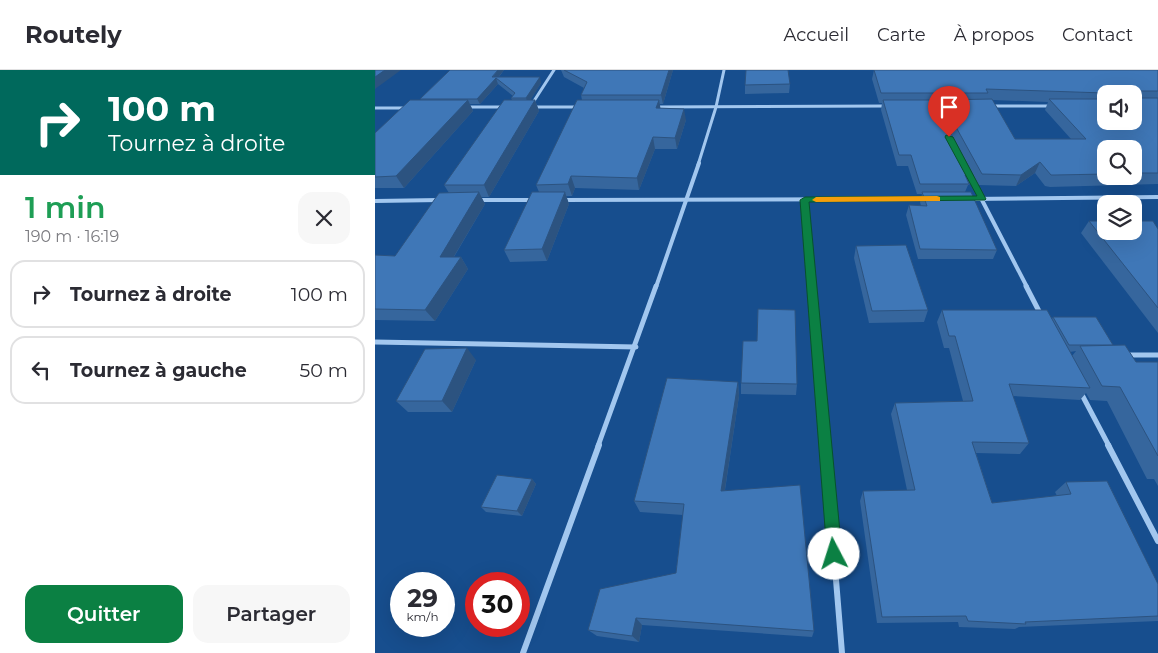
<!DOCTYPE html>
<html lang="fr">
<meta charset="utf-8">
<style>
body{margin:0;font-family:Montserrat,sans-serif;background:#f7f7f7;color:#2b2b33;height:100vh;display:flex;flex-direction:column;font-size:19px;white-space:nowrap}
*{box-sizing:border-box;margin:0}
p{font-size:16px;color:#7c7c81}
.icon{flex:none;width:28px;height:28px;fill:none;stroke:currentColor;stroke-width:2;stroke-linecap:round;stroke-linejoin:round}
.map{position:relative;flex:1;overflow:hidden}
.side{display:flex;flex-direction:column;background:#fff;width:375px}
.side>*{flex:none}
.banner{background:#00695c;color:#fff;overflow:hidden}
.fabs{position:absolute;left:722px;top:15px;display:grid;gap:10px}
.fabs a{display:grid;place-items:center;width:45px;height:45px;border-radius:10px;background:#fff;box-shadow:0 5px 20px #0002;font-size:25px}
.speed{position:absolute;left:15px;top:502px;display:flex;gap:10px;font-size:25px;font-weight:700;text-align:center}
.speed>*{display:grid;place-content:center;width:65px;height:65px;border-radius:50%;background:#fff;box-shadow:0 5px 20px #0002;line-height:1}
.speed small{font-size:12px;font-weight:400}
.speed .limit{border:8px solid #d22;background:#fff;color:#111}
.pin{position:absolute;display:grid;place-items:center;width:42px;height:42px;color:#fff;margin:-51px -21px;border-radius:50% 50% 50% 0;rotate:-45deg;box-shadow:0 0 5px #0007}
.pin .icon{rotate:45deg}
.me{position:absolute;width:55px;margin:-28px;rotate:355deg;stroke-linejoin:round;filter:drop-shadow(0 0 4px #0008)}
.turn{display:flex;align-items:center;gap:18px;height:105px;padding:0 25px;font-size:22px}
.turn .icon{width:65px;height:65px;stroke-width:2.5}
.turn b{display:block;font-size:35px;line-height:42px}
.round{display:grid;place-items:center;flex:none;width:52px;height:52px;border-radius:15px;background:#f7f7f7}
.head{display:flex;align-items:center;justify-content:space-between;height:85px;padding:0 25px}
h1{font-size:30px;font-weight:600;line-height:38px;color:#1e9e55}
.action{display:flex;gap:10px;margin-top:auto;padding:10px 25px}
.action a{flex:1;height:58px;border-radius:15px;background:#0b8043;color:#fff;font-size:20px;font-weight:600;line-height:58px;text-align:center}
.action a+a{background:#f7f7f7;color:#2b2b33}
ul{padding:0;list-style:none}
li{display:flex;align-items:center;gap:15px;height:68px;margin:0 10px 8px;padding:0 15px;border:2px solid #e1e1e2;border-radius:15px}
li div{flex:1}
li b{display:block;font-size:19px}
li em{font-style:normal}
header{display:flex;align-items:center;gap:30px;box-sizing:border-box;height:70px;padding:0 25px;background:#fff;border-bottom:1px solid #e1e1e2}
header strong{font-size:24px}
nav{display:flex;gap:28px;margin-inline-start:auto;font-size:18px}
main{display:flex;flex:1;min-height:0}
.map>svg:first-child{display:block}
</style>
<header>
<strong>Routely</strong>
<nav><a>Accueil</a><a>Carte</a><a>À propos</a><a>Contact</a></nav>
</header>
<main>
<section class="side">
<div class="banner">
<div class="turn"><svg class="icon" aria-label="right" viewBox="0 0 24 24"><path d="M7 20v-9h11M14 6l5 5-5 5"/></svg><div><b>100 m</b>Tournez à droite</div></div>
</div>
<div class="head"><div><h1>1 min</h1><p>190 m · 16:19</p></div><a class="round"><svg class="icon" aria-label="close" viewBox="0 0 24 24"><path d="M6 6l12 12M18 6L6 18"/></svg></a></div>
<ul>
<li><svg class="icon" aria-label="right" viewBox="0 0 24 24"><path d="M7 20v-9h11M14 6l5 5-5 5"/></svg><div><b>Tournez à droite</b></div><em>100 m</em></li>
<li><svg class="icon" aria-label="left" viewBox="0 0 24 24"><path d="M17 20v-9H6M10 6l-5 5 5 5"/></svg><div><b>Tournez à gauche</b></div><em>50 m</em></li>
</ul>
<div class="action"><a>Quitter</a><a>Partager</a></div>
</section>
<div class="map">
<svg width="783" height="583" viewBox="0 0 783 583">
<rect width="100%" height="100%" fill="#174e8e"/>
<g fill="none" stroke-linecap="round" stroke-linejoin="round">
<g stroke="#a2c7ef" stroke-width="3">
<polyline points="157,34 179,0"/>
<polyline points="614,36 678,36"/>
<polyline points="92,37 131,37"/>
<polyline points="157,37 203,37"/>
<polyline points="279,37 513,36"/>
<polyline points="0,38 33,38"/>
<polyline points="323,95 341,37 349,0"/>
</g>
<g stroke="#a2c7ef" stroke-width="4">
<polyline points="593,103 652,217"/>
<polyline points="594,129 783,127"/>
<polyline points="101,130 160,130"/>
<polyline points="186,130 553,129"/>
<polyline points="430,130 437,217"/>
<polyline points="0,131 65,130"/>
<polyline points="281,217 324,93"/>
</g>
<g stroke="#a2c7ef" stroke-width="5">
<polyline points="437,216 450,376"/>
<polyline points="651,216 667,247"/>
<polyline points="0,272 261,277"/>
<polyline points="751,285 783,285"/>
<polyline points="705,321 734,376"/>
<polyline points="223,376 281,216"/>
</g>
<g stroke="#a2c7ef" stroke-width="6">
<polyline points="450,375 467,583"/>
<polyline points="733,375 783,471"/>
<polyline points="148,583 224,375"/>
</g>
</g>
<g fill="#36669d" fill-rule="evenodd">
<polygon points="75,0 129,0 124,7 166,13 155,30 160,30 164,41 114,127 106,127 110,134 79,187 86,187 93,199 60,251 0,250 0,185 20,186 74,123 69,115 137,30 136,28 138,26 123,14 105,34 95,34 98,41 29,118 0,118 0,63 46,30 45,29"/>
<polygon points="186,0 298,0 288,34 284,34 285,38 311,50 302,79 280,79 264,120 200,118 197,126 191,126 194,134 172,191 135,192 129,180 164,122 161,115 207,30 206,25 209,18 189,7"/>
<path d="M499,0H783V114L675,117L670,116L660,103L641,116L603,115L598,106L594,115H593L590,122L622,180L618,189H543L531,145L534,135L546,136L545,132L547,124H542L533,96H522L506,40L507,33H504L497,9ZM731,24H759L731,51ZM617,30L673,32L670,40L696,69H640ZM559,33H565L563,40ZM731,79H759V106H731Z"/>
<polygon points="415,14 414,23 370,24 370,15"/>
<polygon points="714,151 783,159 783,263 706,163"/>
<polygon points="481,176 553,240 549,252 494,253 479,188"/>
<path d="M567,240L677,249L678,247L738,275L761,292H783V416L779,409H772L732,331L715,330L711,323L705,330L638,326L654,373L645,384L601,383L617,433L682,426L680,422L691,412L783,514V551L644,557L640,559L584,557L583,552L502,553L485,431L488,421L532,420L516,344L520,333L588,331L574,278H569L562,252ZM701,281L697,286L695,282Z"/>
<polygon points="101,290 77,342 33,342 21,331"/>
<polygon points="363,312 364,326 350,420 439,561 437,567 267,555 264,572 222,566 213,560 301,503 308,445 265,442 259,431"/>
<polygon points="366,313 422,314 421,325 366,324"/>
<polygon points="157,409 161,414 147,446 111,442 106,437"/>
</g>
<g fill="#2c5380">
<polygon points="10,0 26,0 0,19 0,7"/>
<polygon points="123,0 129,0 122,9 121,8 123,14 105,34 102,29"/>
<polygon points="294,0 298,0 288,34 286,25"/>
<polygon points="165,7 166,13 153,34 151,28"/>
<polygon points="93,30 98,41 29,118 21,106"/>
<polygon points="160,30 164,41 114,127 109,115"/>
<polygon points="284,30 286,41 281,38"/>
<polygon points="309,39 311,50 302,79 300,68"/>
<polygon points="278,67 280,79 264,120 262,108"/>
<polygon points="665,92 660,103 641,116 646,105"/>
<polygon points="196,106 200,118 197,126 193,114"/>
<polygon points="104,122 110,134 72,198 65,187"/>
<polygon points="190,122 194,134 172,191 167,179"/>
<polygon points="86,187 93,199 60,251 50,240"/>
<polygon points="92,278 101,290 77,342 67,331"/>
<polygon points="363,312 364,326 348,432 346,421"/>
<polygon points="157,409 161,414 147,446 142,441"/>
<polygon points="261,548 267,555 264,572 257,566"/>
</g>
<g fill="#3f77b7" stroke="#2c5380">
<polygon points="0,0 10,0 0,7"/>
<polygon points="75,0 123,0 117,7 165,7 151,28 136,28 140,23 121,8 102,29 45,29"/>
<polygon points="189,0 294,0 286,25 206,25 212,12"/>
<polygon points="371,0 413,0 415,14 370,15"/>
<polygon points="499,0 783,0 783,21 765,21 761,25 765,28 783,28 783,103 759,103 759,79 731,79 731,104 680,105 676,105 665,92 646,105 607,104 566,30 617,29 640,69 711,69 674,29 731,29 731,51 759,51 759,24 611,19 613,23 506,23"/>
<polygon points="35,30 93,30 21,106 0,107 0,63"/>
<polygon points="129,30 160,30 109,115 69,115"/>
<polygon points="202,30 284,30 281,38 309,39 300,68 278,67 262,108 196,106 193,114 161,115"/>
<polygon points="508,30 558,30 598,105 590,105 594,114 545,114 536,85 524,85"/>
<polygon points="104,122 65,187 86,187 50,240 0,239 0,185 20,186 64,123"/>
<polygon points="157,122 190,122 167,179 129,180"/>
<polygon points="547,122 596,122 622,180 545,179 534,135 552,136"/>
<polygon points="714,151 731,151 731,161 759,161 759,151 778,151 783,159 783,238"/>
<polygon points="531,175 553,240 497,241 481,176"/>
<polygon points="383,239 420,240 422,314 366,313 368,271 382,271"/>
<polygon points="567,240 672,240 715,318 634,314 654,373 597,372 617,433 696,424 691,412 732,411 783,514 783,546 650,552 651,554 593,551 591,546 507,547 488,421 540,420 520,333 598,331 580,266 574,266"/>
<polygon points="678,247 721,247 738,275 694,275"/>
<polygon points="750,275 761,292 783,292 783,386 745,317 727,316 705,276"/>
<polygon points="92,278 67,331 21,331 50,279"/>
<polygon points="292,308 363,312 346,421 425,415 439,561 261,548 257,566 213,560 225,519 301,503 309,434 259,431"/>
<polygon points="122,405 157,409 142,441 106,437"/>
</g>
<polygon fill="#0b8043" stroke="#07532c" points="571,65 578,67 611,129 610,130 434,132 467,484 464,490 459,492 454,490 452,484 425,130 430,127 602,126 570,67"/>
<polygon fill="#f59e0b" points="562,126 565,127 565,131 441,132 437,130 441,127"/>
</svg>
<div class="fabs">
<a><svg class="icon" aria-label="sound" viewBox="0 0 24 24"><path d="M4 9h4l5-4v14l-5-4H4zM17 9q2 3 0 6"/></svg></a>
<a><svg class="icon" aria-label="search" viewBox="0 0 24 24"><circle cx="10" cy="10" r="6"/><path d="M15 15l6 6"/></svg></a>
<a><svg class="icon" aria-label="layers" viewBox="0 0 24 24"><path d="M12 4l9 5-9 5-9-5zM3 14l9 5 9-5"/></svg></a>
</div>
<div class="speed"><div>29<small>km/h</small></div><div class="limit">30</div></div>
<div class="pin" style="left:574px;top:67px;background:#d93025"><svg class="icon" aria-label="arrive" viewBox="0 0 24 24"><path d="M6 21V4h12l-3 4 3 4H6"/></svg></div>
<svg class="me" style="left:459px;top:484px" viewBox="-20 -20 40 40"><circle r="19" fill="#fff"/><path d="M0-13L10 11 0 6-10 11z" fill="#0b8043"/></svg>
</div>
</main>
